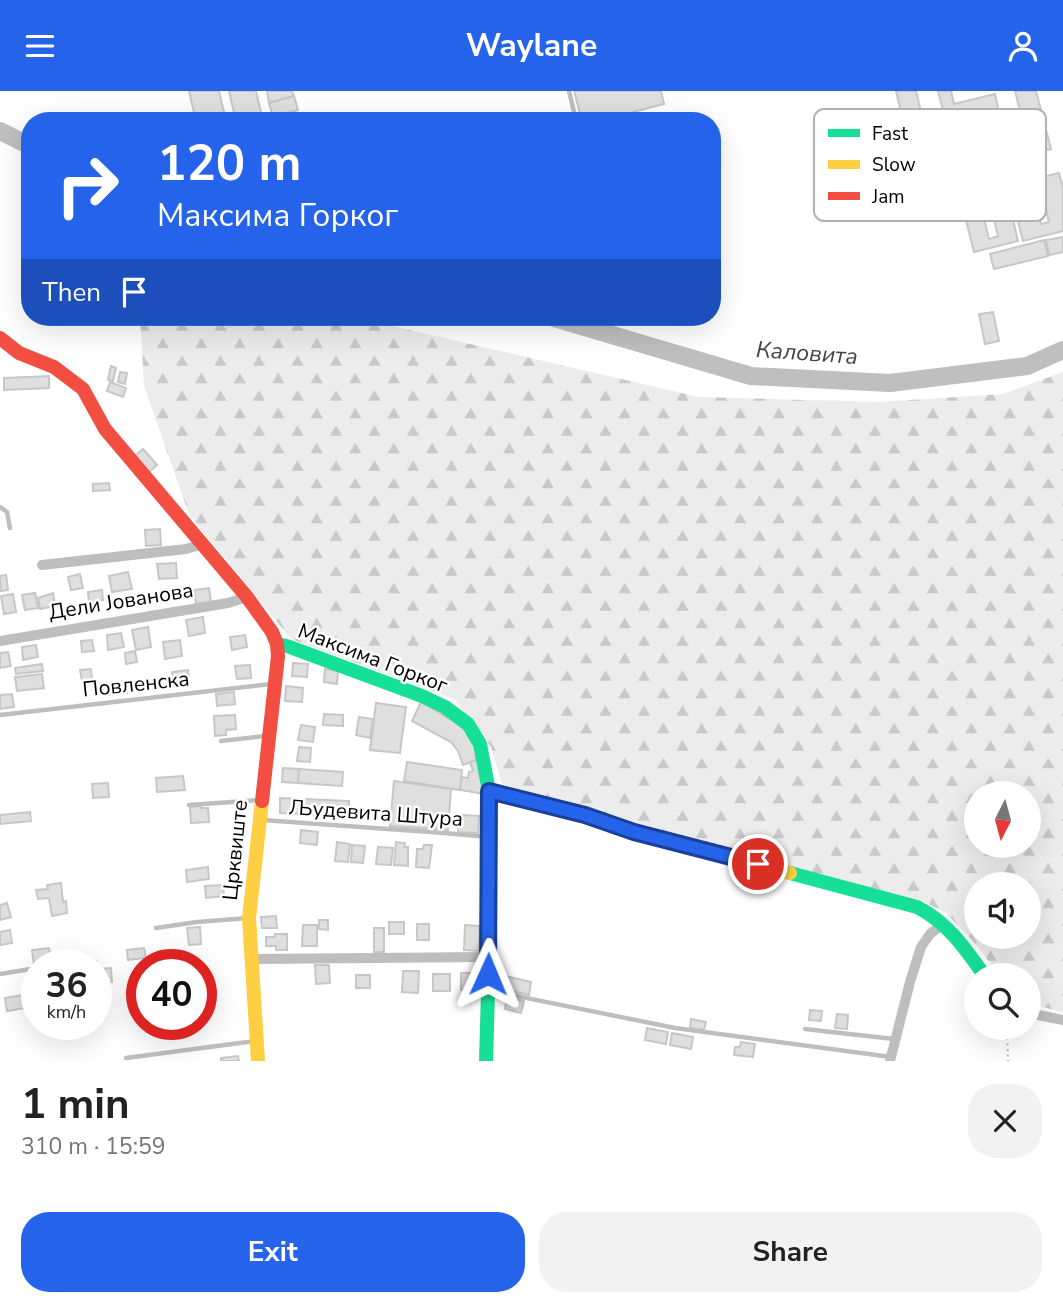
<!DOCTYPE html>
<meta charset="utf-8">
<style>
body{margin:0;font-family:"Nunito Sans",sans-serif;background:#f2f2f2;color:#222;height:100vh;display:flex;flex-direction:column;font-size:26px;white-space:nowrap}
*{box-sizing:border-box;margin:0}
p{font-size:23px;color:#767676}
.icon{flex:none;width:38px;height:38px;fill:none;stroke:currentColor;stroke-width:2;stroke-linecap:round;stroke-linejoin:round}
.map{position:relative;height:970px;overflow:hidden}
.details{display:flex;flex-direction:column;background:#fff;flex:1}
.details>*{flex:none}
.hud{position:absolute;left:21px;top:21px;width:700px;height:214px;border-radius:28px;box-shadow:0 7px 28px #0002;background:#2563eb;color:#fff;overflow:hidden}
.needle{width:46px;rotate:186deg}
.controls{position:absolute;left:964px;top:690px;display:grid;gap:14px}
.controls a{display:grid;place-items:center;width:77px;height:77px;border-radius:50%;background:#fff;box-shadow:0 7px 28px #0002;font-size:35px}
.speed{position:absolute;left:21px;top:858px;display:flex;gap:14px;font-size:35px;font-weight:700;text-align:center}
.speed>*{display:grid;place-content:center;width:91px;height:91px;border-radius:50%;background:#fff;box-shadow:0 7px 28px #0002;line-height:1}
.speed small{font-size:18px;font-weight:400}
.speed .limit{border:10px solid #d22;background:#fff;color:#111}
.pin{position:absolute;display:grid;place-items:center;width:60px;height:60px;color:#fff;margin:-30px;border:4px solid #fff;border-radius:50%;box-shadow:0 2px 7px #0007}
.me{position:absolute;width:77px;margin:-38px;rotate:1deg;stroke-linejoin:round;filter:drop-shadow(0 0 5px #0008)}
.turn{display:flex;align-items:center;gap:24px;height:147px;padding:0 21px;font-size:32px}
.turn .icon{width:91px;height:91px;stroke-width:2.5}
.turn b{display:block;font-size:49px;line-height:60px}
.then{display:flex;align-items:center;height:66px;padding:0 21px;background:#0003;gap:14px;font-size:26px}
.round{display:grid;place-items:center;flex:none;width:74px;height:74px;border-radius:28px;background:#f2f2f2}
.summary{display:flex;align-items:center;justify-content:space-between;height:119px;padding:0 21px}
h1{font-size:42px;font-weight:700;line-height:52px}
.cta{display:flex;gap:14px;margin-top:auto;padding:14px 21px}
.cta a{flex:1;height:80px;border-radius:28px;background:#2563eb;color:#fff;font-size:28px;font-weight:700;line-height:80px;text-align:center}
.cta a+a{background:#f2f2f2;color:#222}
header{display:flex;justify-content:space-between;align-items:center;height:91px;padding:0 21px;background:#2563eb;color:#fff;font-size:32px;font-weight:700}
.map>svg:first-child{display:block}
</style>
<header><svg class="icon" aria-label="menu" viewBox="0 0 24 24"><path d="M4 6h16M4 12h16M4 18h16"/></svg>Waylane<svg class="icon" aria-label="person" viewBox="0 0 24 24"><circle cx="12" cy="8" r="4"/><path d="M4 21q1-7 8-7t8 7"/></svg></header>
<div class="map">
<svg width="1063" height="970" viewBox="0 0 1063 970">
<defs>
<pattern id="forest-firs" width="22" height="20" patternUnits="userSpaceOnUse" patternTransform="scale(1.75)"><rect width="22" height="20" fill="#ececec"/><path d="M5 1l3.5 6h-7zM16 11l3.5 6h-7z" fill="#c9c9c9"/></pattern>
</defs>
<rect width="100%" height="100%" fill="#fff"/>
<path fill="url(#forest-firs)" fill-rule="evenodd" d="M140,226H353L699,306L879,311L1003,303L1063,281V921L1030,913L1029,884H1000L972,849L946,822L923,810L647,741L502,693L491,656L454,608L291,548L189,423L144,295ZM976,702H1029V754H976ZM976,793H1029V845H976Z"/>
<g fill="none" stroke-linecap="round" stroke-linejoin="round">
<g stroke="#bfbfbf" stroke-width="18">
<polyline points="0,40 30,55"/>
<polyline points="551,226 751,285 890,292 1027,275 1063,259"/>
</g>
</g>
<g fill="#dfdfdf" stroke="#c7c7c7" stroke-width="2">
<polygon points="189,0 219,0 226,30 196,30"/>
<polygon points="229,0 256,0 263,30 236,30"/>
<polygon points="267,0 292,0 294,5 269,12"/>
<polygon points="574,0 661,0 664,13 598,30 582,30"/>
<polygon points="896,0 916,0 931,61 912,66"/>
<polygon points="938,0 951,0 954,13 995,3 999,21 947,34"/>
<polygon points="1015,0 1036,0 1051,58 1031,63"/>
<polygon points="294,5 298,19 273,26 269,12"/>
<polygon points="1059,82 1063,96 1063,140 1023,150 1009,95 1030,90 1041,133 1049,131 1038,87"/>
<polygon points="1005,95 1018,150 974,161 961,109 978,104 989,148 998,145 987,99"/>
<polygon points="1063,146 1063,161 1049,164 1046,149"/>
<polygon points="1044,149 1048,165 994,178 990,163"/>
<polygon points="993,221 999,250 985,253 979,223"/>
<polygon points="111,275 116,277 113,290 108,289"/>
<polygon points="120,281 127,282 125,293 118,291"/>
<polygon points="49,285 49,297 4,299 4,287"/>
<polygon points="110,291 126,297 123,306 107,300"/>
<polygon points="143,358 157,374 149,381 135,365"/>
<polygon points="109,392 110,399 93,400 93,393"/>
<polygon points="160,438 161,454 146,455 145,439"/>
<polygon points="176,472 177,487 159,488 157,473"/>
<polygon points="128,481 132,498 112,501 109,485"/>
<polygon points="80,483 83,497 71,499 68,486"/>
<polygon points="6,484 8,499 1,500 0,485"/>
<polygon points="209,497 211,511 196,513 194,499"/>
<polygon points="102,499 103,509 89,511 88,501"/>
<polygon points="35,502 38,517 25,519 22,504"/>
<polygon points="53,502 55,515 40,518 38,507"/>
<polygon points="13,503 16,521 4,523 1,505"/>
<polygon points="203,526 205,542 189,545 186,529"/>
<polygon points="148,536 151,556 136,559 132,539"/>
<polygon points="121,542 124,556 108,559 107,544"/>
<polygon points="245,544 247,556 232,559 230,546"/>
<polygon points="92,549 94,560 82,561 81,550"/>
<polygon points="180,549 182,565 165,568 163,551"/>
<polygon points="36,554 38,566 23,569 22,556"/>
<polygon points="135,560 137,571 126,573 125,562"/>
<polygon points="8,561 11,575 0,577 0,562"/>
<polygon points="293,572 308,573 307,586 292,585"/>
<polygon points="42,573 43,580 16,583 15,577"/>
<polygon points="250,574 251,587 237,588 235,575"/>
<polygon points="91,578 92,589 82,590 80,579"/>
<polygon points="325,578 338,580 337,593 324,591"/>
<polygon points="188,579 189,592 174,594 172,581"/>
<polygon points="42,583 44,597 17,600 15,586"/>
<polygon points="126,590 127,602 110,604 108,593"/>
<polygon points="286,595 303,597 302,611 285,610"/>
<polygon points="234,601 235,613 217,615 216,603"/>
<polygon points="12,603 14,616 0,618 0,604"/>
<polygon points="421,611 453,630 469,642 480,668 463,674 458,660 451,651 412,630"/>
<polygon points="376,612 406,616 400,662 370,659"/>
<polygon points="324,623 343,624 343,635 323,634"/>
<polygon points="235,624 236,638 226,639 226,644 215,645 214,625"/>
<polygon points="359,626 373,628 370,647 356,644"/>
<polygon points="301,634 315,636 313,651 298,649"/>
<polygon points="299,656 311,657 310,671 297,670"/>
<polygon points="480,668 485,703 460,699 461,686 468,687 469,681 473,680 470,671"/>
<polygon points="407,671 462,679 460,699 404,690"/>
<polygon points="283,677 299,678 298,692 282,691"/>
<polygon points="299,678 343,681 342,695 298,692"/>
<polygon points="183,685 185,699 157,701 156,687"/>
<polygon points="394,690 451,698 448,739 390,735"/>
<polygon points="108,692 109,706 93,707 92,693"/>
<polygon points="280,707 349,710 349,725 280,722"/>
<polygon points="201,715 201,717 208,717 209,731 191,732 190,716"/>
<polygon points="30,721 31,730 0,733 0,724"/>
<polygon points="460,724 479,725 478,742 458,741"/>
<polygon points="301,739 318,741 317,754 300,752"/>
<polygon points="337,751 350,753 348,771 335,770"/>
<polygon points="396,751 405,752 404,756 408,756 408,775 394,774"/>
<polygon points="352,754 365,755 363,772 351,771"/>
<polygon points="424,754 432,754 429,777 416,776 417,758 423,758"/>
<polygon points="378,756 393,757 391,774 376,773"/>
<polygon points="208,776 209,788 187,791 186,779"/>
<polygon points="61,792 63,811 66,810 67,822 52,825 49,807 38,808 36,799 48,798 47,794"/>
<polygon points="223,794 224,805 206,807 205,795"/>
<polygon points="7,812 11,826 0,829 0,814"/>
<polygon points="276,825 277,837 262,837 261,826"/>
<polygon points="319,829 328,829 328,839 319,838"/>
<rect x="389" y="831" width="15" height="12"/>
<rect x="417" y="833" width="12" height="16"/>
<polygon points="303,834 317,834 317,855 302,855"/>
<polygon points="465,834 479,835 479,860 464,859"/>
<polygon points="200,836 201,853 189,854 187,837"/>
<rect x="374" y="837" width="10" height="24"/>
<polygon points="10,839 12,852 0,854 0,841"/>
<polygon points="275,843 287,843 287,859 276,859 276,855 266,855 266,846 275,846"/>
<polygon points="49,857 51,871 34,874 32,859"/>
<polygon points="144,857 146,867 128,869 127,859"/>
<polygon points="315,874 329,874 330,892 316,893"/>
<polygon points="111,877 112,891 98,893 96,878"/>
<polygon points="403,880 419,880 418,902 402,901"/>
<rect x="461" y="882" width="16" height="17"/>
<rect x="433" y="883" width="17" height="17"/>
<rect x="356" y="884" width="14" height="13"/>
<polygon points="501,884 531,891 529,904 498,897"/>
<polygon points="23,904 25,917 7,920 5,907"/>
<polygon points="507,906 524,910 521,922 505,918"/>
<polygon points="810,919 822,920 821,930 809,929"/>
<polygon points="837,923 848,924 847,938 835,937"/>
<polygon points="691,928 706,931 704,939 690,937"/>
<polygon points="647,937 668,941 666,953 645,949"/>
<polygon points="672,942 693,946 691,958 670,954"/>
<polygon points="741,951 755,953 753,966 734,964 735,956 740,956"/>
<polygon points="238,965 239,970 221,970 221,967"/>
</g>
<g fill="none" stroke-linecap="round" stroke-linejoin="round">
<polyline stroke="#b9b9b9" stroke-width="2" stroke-dasharray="2 3.5" stroke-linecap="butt" points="1007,936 1008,970"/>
<g stroke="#bebebe" stroke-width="4.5">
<polyline points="569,0 576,30"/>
<polyline points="0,416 7,421 10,437"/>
<polyline points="0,624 271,593"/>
<polyline points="221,650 265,645"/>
<polyline points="189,714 258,709"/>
<polyline points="263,729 444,742 488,746"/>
<polyline points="156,837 197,831 248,827"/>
<polyline points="76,873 96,871"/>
<polyline points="0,883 37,877"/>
<polyline points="492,900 675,937 891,966"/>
<polyline points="805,938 894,948"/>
<polyline points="126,967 255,950"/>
</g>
<g stroke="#bebebe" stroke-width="10">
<polyline points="42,474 186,458 203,453"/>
<polyline points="0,550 228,512 247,506"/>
<polyline points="253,868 489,866"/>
<polyline points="1029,922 1063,929"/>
<polyline points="890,970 910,891 921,856 930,843 943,833"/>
</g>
<g stroke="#16e098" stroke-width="14">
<polyline points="277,553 287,555 422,605 445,616 468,633 480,653 489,700 489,866 486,970"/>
<path d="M790,782L917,816C947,831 965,857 984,884"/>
</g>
<g stroke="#ffcf43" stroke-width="14">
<polyline points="489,700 585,724 634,741 790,782"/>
<polyline points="258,970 249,827 262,710"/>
</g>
<polyline stroke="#f24e42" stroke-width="14" points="0,247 19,262 54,276 83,298 105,338 247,506 272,541 277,553 278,565 262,710"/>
</g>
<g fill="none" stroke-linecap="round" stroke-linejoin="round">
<defs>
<polyline id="route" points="488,883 489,700 585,724 634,741 758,773"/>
</defs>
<use href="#route" stroke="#184099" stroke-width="18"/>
<use href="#route" stroke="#2563eb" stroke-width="12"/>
</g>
<g text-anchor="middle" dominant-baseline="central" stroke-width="5" stroke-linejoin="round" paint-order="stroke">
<g font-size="21" fill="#000" stroke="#fff">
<text transform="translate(121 510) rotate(-9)">Дели Јованова</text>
<text transform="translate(373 567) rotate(21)">Максима Горког</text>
<text transform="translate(136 593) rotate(-6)">Повленска</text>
<text transform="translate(376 722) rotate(4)">Људевита Штура</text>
<text transform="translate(235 759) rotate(-84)">Црквиште</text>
</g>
<g font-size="23" font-style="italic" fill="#444" stroke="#fff">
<text transform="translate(807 262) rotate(4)">Каловита</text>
</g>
</g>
<rect x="814" y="18" width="232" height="112" rx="10" fill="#fff" stroke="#b2b2b2" stroke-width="2"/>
<rect x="828" y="38" width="32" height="8" fill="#16e098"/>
<rect x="828" y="69" width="32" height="9" fill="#ffcf43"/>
<rect x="828" y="101" width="32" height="8" fill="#f24e42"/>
<g font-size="19" fill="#000">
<text x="872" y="49">Fast</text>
<text x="872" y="80">Slow</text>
<text x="872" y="112">Jam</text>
</g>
</svg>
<div class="controls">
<a><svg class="needle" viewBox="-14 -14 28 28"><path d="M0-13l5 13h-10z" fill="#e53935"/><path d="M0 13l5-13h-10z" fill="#767676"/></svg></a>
<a><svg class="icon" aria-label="sound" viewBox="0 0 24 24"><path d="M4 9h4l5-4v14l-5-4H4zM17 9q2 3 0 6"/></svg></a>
<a><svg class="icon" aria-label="search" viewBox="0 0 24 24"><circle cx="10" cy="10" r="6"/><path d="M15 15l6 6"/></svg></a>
</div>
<div class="speed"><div>36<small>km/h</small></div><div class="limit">40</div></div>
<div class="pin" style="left:758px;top:773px;background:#d93025"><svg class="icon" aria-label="arrive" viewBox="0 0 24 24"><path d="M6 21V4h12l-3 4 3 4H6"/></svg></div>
<svg class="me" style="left:488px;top:883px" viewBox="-20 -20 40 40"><path d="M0-17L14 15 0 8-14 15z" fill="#2563eb" stroke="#fff" stroke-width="4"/></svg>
<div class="hud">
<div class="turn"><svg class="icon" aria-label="right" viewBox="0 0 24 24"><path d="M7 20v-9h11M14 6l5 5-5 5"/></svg><div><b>120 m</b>Максима Горког</div></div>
<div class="then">Then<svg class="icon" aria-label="arrive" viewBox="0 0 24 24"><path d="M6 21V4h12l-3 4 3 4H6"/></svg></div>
</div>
</div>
<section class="details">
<div class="summary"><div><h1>1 min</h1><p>310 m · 15:59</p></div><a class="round"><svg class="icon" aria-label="close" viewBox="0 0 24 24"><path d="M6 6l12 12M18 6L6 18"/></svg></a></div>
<div class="cta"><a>Exit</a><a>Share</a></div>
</section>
